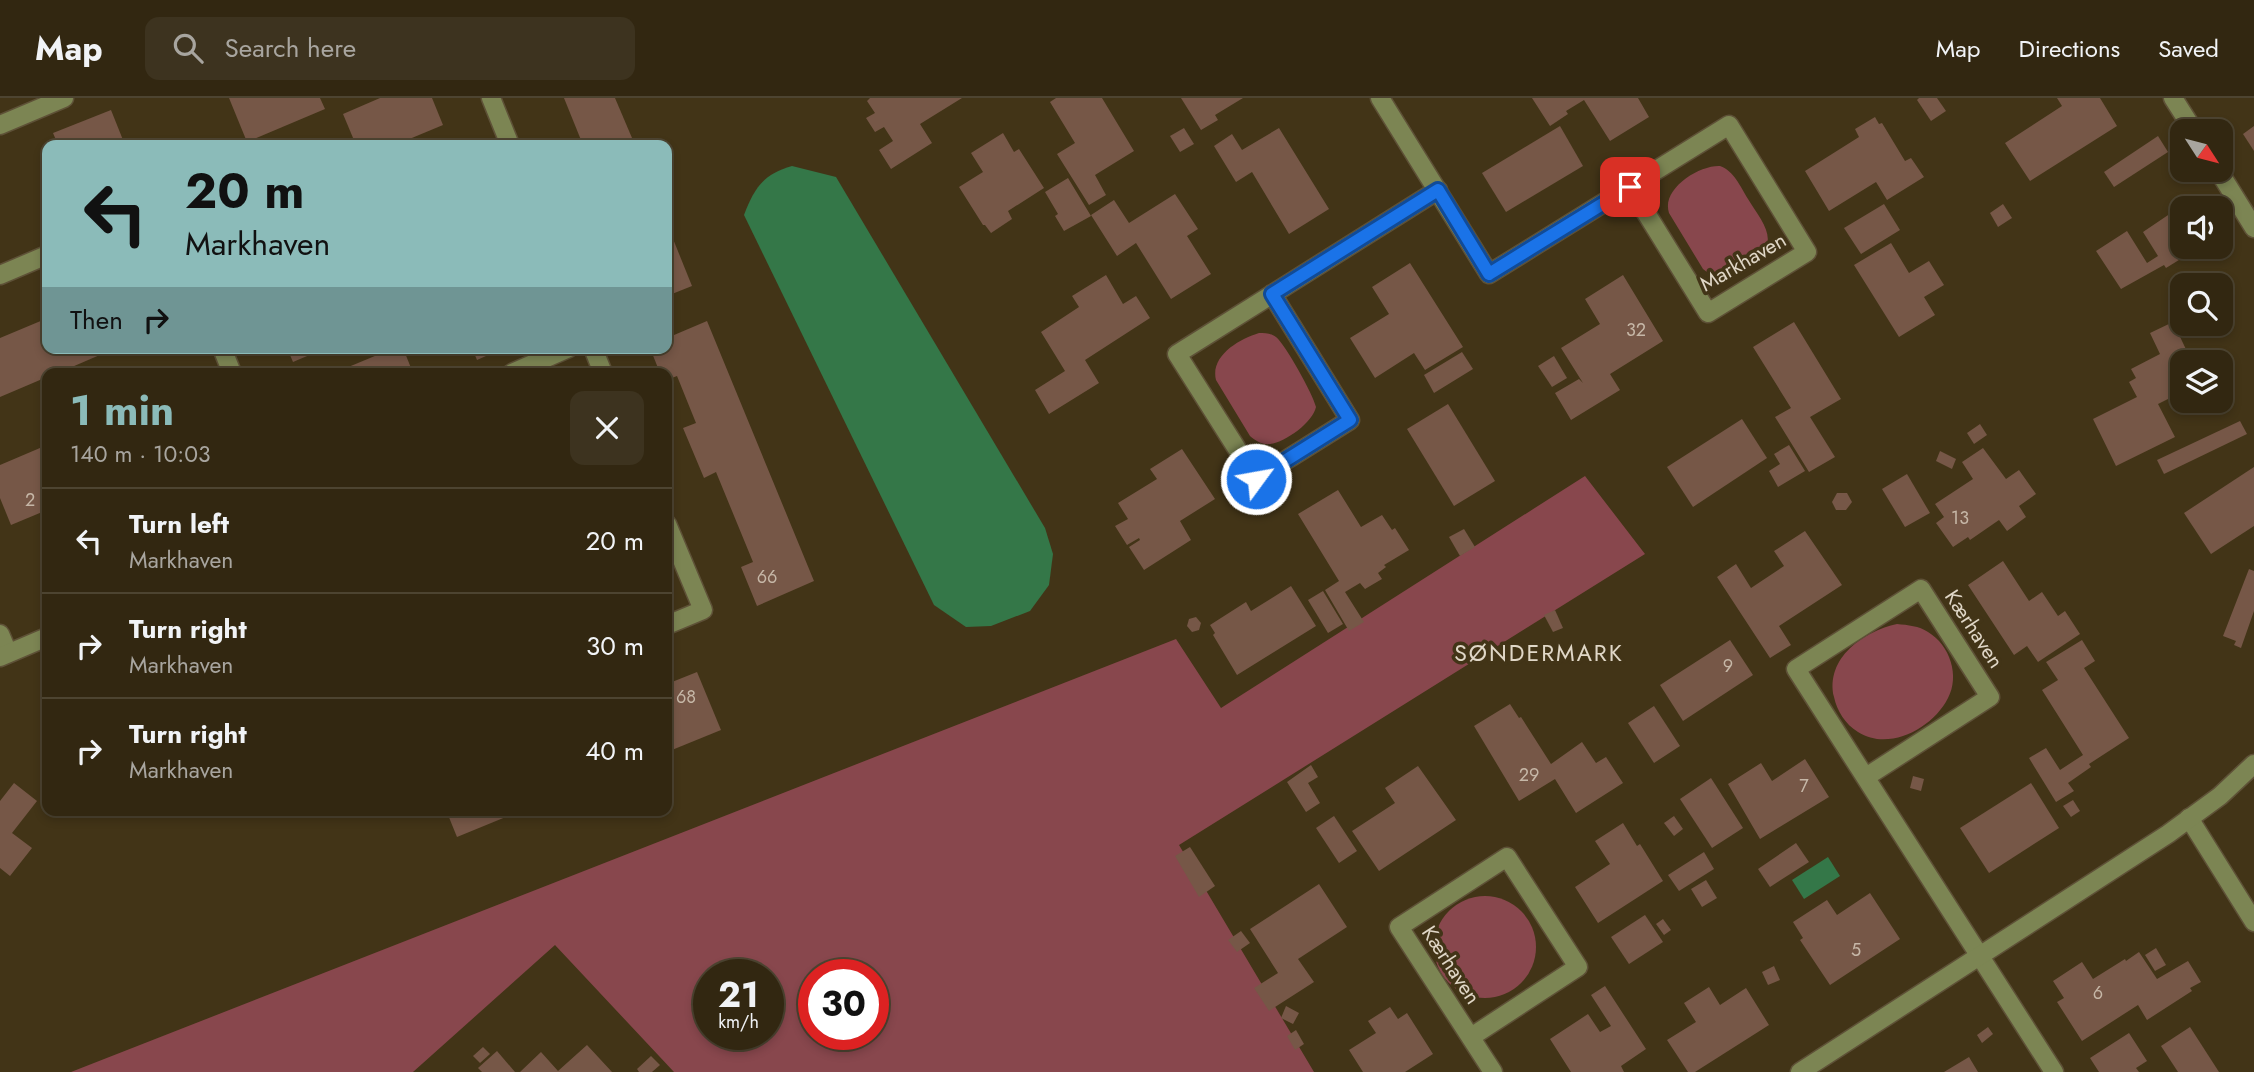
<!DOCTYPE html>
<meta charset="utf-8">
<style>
body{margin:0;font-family:Jost,sans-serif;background:#3d331f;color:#f1f3f6;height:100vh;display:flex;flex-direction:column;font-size:26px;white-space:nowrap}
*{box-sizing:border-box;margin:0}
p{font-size:23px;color:#a8a59f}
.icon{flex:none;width:38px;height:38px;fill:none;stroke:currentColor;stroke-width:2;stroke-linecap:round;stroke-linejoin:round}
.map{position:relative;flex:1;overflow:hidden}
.details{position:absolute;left:42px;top:270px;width:630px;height:448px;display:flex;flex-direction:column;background:#322711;border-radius:14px;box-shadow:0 4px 10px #0003,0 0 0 2px #4d4431}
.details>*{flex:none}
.hud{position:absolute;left:42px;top:42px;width:630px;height:214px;border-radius:14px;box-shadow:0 4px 10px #0003,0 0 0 2px #4d4431;background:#8bbbb9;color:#111;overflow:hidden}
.needle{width:46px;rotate:126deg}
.fabs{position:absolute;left:2170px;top:21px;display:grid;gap:14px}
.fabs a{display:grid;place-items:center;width:63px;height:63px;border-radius:14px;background:#322711;box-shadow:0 4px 10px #0003,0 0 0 2px #4d4431;font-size:35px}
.speed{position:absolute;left:693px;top:861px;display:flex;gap:14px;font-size:35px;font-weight:700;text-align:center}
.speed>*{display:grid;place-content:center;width:91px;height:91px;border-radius:50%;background:#322711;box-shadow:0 4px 10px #0003,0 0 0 2px #4d4431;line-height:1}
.speed small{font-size:18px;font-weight:400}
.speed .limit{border:10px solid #d22;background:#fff;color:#111}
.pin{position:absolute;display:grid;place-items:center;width:60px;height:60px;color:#fff;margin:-30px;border-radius:14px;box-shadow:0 4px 10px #0006}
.me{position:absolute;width:77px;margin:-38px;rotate:58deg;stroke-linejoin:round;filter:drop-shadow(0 0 5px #0008)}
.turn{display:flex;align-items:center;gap:24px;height:147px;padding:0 28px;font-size:32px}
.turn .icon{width:91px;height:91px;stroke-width:2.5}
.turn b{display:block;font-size:49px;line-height:60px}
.then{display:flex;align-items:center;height:66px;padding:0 28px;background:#0003;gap:14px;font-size:26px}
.round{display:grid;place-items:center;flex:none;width:74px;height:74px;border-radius:14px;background:#3d331f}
.headline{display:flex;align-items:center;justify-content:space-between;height:119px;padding:0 28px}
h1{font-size:42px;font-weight:700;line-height:52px;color:#8bbbb9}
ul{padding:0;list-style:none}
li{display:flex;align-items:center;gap:21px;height:105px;padding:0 28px;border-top:2px solid #4d4431}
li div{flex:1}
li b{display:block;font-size:26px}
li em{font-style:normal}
header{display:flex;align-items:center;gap:42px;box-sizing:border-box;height:98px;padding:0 35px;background:#322711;border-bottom:2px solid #4d4431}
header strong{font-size:33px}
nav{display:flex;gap:38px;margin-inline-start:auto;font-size:24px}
.search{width:490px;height:63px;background:#3d331f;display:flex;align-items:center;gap:18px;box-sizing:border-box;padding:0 24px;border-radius:14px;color:#a8a59f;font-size:26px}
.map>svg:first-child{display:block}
</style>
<header>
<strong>Map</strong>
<div class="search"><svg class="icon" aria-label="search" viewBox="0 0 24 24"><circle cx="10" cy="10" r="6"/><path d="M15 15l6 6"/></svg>Search here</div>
<nav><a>Map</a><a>Directions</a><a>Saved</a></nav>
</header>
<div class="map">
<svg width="2254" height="974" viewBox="0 0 2254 974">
<rect width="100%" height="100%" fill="#423417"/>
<g fill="#88474d" fill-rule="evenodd">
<path d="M1720,68C1734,73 1740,88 1748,101C1762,124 1783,145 1751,164C1742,170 1733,177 1722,180L1712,178L1703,171L1669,115C1661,91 1699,67 1720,68Z"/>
<path d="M1259,235C1265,235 1271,235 1276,239C1285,246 1313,296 1316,309C1313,324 1286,344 1270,346C1262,347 1256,343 1250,338L1216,282C1210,258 1239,241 1259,235Z"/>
<path d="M1585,378L1645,456L1179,747L1314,974H674L555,847L413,974H71L1176,541L1221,610ZM709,877H768V936H709ZM814,877H873V936H814Z"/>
<path d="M1897,526C1908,527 1919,528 1928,534C1950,547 1960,578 1948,600C1933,630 1889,654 1858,634C1845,626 1837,613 1834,599C1825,560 1864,533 1897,526Z"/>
<circle cx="1485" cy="849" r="51"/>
</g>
<g fill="#347748">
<path d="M792,68L836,79L1045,430L1053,456L1049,487L1030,513L991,528L966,529L934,507L744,117C754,91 763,76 792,68Z"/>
<polygon points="1828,759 1840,778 1804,801 1792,782"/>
</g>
<g fill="#765747">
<polygon points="229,0 320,0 325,11 247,44"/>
<polygon points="380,0 432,0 443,27 395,47 356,47 343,16"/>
<polygon points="564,0 615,0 635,47 583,47"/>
<polygon points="870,0 962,0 920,26 932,45 891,71 879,52 893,43 884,29 875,34 866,20 875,15 867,3"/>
<polygon points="1056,0 1102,0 1134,53 1095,77 1106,97 1089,107 1057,56 1075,45 1050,4"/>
<polygon points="1181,0 1243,0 1215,17 1218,22 1201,32"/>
<polygon points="1532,0 1638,0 1649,19 1610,43 1584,2 1566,13 1568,16 1550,28"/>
<polygon points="1919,0 1937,0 1946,13 1931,23 1917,2"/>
<polygon points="2057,0 2100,0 2117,28 2030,83 2005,45 2062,8"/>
<polygon points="111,12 125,47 58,47 53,35"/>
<polygon points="1875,19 1879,26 1882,25 1905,63 1911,60 1924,79 1887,102 1876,84 1829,113 1805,73 1859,39 1855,31"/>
<polygon points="1560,28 1583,68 1506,114 1482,75"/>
<polygon points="2254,28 2254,53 2243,36"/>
<polygon points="1184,30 1194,46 1180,54 1170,38"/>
<polygon points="1279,30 1329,111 1289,136 1252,74 1236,84 1214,48 1232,36 1242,52"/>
<polygon points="1003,35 1014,54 1019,51 1044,90 1008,113 1012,121 991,135 985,127 983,127 959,89 983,74 971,55"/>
<polygon points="2158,38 2168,54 2114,89 2104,74"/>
<polygon points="1068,80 1091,118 1064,133 1055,118 1058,116 1045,94"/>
<polygon points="1175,96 1198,131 1187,138 1211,176 1171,201 1136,145 1117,158 1091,117 1114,102 1129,125"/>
<polygon points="1884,106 1900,132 1861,156 1844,130"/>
<polygon points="2003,106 2012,120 1998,129 1990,115"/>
<polygon points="2177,111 2182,120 2182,149 2200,149 2166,170 2164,167 2121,191 2096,153 2127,133 2147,165 2158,158 2143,134"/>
<polygon points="667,126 692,188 667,198"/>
<polygon points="1891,145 1909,175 1929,163 1944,187 1924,199 1935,217 1899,239 1854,167"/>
<polygon points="1410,165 1463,249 1425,272 1414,255 1375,280 1350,240 1389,216 1372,189"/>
<polygon points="1106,177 1123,206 1136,198 1150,220 1085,262 1099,285 1049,316 1035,292 1065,273 1041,234 1079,209 1072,198"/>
<polygon points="1623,177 1663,243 1610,276 1620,292 1571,322 1555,295 1579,281 1583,285 1561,250 1600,226 1585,201"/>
<polygon points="43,222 45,226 47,225 47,250 116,250 58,275 47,275 47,279 0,299 0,240"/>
<polygon points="707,223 814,483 757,508 741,469 753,464 716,374 704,380 683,330 696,325 677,278 667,282 667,275 660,275 650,250 667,250 667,240"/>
<polygon points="1794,224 1841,301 1810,319 1835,359 1809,374 1775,319 1791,310 1753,249"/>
<polygon points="2173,224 2192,264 2182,264 2182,294 2158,306 2175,339 2116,368 2093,321 2137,299 2129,284 2136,280 2131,271 2160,256 2150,235"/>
<polygon points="287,250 326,250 293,264"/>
<polygon points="394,250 403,250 413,275 334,275"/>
<polygon points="472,250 504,250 477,262"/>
<polygon points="1462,254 1473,271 1434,295 1424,277"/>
<polygon points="1554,258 1567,280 1552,289 1538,268"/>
<polygon points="1448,306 1495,383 1454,408 1407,331"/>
<polygon points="1742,321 1767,360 1693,409 1667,369"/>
<polygon points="2240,323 2247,336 2164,376 2157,362"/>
<polygon points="1980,326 1987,337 1974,346 1967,335"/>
<polygon points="47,347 47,412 11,427 0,400 0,367"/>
<polygon points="1789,347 1805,373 1778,389 1769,373 1780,366 1774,356"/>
<polygon points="1983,350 2006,381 2019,372 2036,396 2019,408 2026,419 2007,433 1999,422 1970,442 1968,439 1953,449 1936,425 1944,419 1935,406 1973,381 1962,364"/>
<polygon points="1182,351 1215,401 1180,423 1191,442 1144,472 1129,449 1140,442 1139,440 1127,447 1115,428 1128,421 1118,405 1157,381 1150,371"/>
<polygon points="1940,353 1956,361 1952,371 1936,363"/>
<polygon points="2254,369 2254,428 2211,456 2184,415"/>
<polygon points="1907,376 1930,415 1905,429 1882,391"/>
<polygon points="1338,392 1361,429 1382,417 1392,432 1395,430 1409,452 1384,467 1386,469 1378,475 1382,481 1365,491 1360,485 1345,494 1364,524 1349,533 1325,492 1339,483 1298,416"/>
<polygon points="1837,395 1847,395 1852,404 1846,412 1836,412 1832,404"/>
<polygon points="1464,431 1475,449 1460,458 1449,439"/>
<polygon points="1805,433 1842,487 1779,528 1791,547 1770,560 1717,479 1736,466 1751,490 1784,468 1774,453"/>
<polygon points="2003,463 2029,503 2042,494 2058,518 2065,513 2080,536 2038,564 2027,548 2014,557 1968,487"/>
<polygon points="2249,471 2254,473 2254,513 2241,550 2234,547 2236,543 2223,538"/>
<polygon points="1291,488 1316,528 1237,577 1213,537 1215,535 1210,527 1246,504 1251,513"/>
<polygon points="1323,493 1343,526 1328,535 1308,502"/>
<polygon points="1555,512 1563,530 1553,534 1544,517"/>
<polygon points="1196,519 1201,525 1199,532 1192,534 1187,528 1189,521"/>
<polygon points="1730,542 1753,577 1683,623 1660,587"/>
<polygon points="2082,542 2095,563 2084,570 2129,640 2089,666 2091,669 2068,685 2074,693 2056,704 2029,660 2046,650 2060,672 2083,657 2042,592 2058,582 2046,564"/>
<polygon points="697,574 721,632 667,654 667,586"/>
<polygon points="1510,606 1519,620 1521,619 1551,666 1582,644 1596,665 1606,659 1623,685 1576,715 1555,681 1519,703 1474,628"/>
<polygon points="1654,608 1680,648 1654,665 1628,625"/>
<polygon points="1805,661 1829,699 1760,741 1728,686 1761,665 1772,683"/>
<polygon points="1311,667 1318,679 1308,685 1320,705 1306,714 1287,684"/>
<polygon points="1418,668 1456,722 1379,773 1352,733 1395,705 1385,690"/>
<polygon points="1913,678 1924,681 1921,693 1910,690"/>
<polygon points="1711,680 1743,730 1712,750 1680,701"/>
<polygon points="14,685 37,703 12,735 32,750 10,778 0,770 0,703"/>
<polygon points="2031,685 2059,730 1989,775 1960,730"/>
<polygon points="2073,702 2080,713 2071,719 2063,708"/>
<polygon points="446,712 523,712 457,739"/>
<polygon points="1334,718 1357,753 1339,765 1316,730"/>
<polygon points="1674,718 1683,731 1674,738 1664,725"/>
<polygon points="1623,725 1637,748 1640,746 1663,783 1598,825 1575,789 1610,766 1595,743"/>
<polygon points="1796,745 1809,764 1770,789 1758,771"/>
<polygon points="1190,749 1215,788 1199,799 1175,758"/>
<polygon points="1704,754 1714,771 1679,793 1668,777"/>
<polygon points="1706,782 1717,800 1702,809 1691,791"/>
<polygon points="1319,786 1347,829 1298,861 1314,884 1269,913 1254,890 1278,875 1250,831"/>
<polygon points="1870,795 1900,841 1830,887 1800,842 1803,840 1793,824 1827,802 1837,817"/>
<polygon points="1645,817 1663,844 1629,866 1611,839"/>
<polygon points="1663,821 1671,832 1664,837 1656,826"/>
<polygon points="1241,833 1250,845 1237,854 1228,842"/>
<polygon points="2156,850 2166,867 2155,873 2145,857"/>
<polygon points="2139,854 2157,881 2188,863 2201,884 2190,890 2192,893 2147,922 2138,907 2082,943 2057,904 2064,900 2053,883 2082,864 2093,881 2125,861 2126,863"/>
<polygon points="1774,868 1780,882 1768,887 1762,874"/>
<polygon points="1605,888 1646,951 1621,968 1624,974 1571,974 1550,941 1588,916 1600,934 1611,928 1591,897"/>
<polygon points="1709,889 1720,907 1746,890 1769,927 1695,974 1688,974 1667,942 1696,924 1684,905"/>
<polygon points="1286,908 1299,915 1293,926 1281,920"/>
<polygon points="1390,909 1398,921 1407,915 1433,956 1405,974 1363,974 1349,952 1376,935 1368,923"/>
<polygon points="1988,929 1993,936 1982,945 1977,937"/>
<polygon points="2190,929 2219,974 2178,974 2161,948"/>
<polygon points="1296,932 1304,946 1295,952 1287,938"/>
<polygon points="2129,935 2147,963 2136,970 2139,974 2099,974 2090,960"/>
<polygon points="587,947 612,974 520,974 541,954 558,973"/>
<polygon points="483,949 490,956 480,965 473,958"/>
<polygon points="497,953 515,974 482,974 478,970"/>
<polygon points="651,958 660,967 652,974 639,974 637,971"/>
<polygon points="1969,959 1978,974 1944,974"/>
</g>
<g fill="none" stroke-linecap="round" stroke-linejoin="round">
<defs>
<g id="minor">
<polyline points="491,0 510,47"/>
<polyline points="1380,0 1489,176 1729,27 1807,154 1708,215 1630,89"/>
<polyline points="2173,0 2194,33"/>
<polyline points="0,27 64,0"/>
<polyline points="2218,72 2254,130"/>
<polyline points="0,177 47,157"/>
<polyline points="1272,196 1350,322 1256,381 1177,256 1438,92"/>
<polyline points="222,250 232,275"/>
<polyline points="593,250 603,275"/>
<polyline points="512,275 569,250"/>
<polyline points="667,426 703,512 667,527"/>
<polyline points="0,536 8,555"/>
<polyline points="0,559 47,539"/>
<polyline points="1866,679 1990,599 1921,491 1796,571 2054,974"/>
<polyline points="2189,720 2254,824"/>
<polyline points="1471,939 1578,869 1507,759 1399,829 1493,974"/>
<polyline points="1800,974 2168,736 2220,698 2254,666"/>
</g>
</defs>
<use href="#minor" stroke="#5e5137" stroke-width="21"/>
<use href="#minor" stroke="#7c8553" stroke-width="18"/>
</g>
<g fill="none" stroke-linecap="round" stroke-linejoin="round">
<defs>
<polyline id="route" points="1256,381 1350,322 1272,196 1438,92 1489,176 1630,89"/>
</defs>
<use href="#route" stroke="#114b97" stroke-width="18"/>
<use href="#route" stroke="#1a73e8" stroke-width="12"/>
</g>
<g text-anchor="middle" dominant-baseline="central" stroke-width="7" stroke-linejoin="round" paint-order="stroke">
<g font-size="18" fill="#c6b7a7">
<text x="1636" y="232">32</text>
<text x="30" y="402">2</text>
<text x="1960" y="420">13</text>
<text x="767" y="479">66</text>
<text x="1728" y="568">9</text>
<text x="686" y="599">68</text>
<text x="1529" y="677">29</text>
<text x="1804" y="688">7</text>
<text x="1856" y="852">5</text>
<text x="2098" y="895">6</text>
</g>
<g font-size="21" fill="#e0d7c7" stroke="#423417">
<text transform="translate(1743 164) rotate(-30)">Markhaven</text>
<text transform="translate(1974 531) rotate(57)">Kærhaven</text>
<text transform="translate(1451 867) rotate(57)">Kærhaven</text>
</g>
<g font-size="23" letter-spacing="2" fill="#e0d7c7" stroke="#423417">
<text x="1539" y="555">SØNDERMARK</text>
</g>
</g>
</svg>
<div class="fabs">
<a><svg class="needle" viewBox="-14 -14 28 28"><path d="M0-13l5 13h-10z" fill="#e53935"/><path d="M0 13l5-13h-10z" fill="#a8a59f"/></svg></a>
<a><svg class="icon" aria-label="sound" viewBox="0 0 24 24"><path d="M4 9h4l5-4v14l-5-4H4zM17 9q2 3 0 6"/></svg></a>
<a><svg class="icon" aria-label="search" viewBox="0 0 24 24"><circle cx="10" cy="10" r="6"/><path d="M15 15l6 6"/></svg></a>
<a><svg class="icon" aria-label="layers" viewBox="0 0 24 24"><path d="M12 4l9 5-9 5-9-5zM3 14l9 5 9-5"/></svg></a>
</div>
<div class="speed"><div>21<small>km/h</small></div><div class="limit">30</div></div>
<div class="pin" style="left:1630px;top:89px;background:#d93025"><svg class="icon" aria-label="arrive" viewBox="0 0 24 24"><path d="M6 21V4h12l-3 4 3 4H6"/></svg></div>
<svg class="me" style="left:1256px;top:381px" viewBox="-20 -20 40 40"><circle r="17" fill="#1a73e8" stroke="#fff" stroke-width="3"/><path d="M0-11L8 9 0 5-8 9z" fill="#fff"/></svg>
<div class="hud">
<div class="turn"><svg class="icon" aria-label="left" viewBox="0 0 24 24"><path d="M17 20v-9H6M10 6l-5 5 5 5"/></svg><div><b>20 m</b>Markhaven</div></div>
<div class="then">Then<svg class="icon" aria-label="right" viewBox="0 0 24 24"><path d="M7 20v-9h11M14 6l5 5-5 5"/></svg></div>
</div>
<section class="details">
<div class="headline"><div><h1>1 min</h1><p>140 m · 10:03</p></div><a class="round"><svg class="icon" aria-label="close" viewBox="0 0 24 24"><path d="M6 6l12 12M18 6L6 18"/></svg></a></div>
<ul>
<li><svg class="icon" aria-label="left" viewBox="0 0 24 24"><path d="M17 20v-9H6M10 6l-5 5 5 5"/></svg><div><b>Turn left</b><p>Markhaven</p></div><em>20 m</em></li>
<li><svg class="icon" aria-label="right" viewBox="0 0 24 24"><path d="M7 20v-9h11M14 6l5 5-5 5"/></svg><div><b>Turn right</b><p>Markhaven</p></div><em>30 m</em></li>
<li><svg class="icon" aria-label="right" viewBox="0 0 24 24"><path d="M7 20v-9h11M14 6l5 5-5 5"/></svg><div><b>Turn right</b><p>Markhaven</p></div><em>40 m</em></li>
</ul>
</section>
</div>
